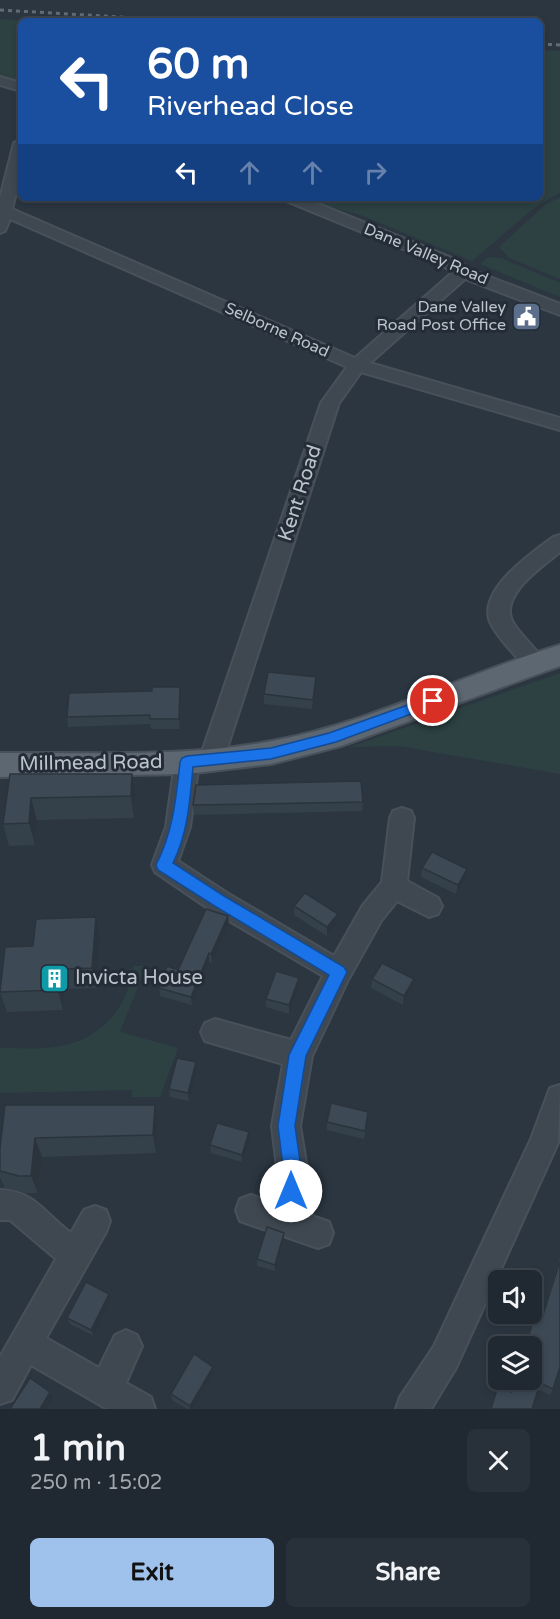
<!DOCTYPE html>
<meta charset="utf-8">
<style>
body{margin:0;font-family:"Varela Round",sans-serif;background:#283039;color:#f1f3f6;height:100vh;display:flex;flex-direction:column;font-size:22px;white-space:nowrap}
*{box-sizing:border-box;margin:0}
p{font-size:20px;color:#a2a6ab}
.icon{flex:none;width:33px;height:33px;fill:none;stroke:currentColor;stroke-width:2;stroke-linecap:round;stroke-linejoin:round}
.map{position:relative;height:1409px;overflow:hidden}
.side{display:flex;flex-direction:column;background:#202831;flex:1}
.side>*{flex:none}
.banner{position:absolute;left:18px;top:18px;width:525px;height:183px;border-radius:9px;box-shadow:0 3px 9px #0003,0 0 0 2px #3d444d;background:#1a4fa0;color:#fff;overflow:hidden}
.buttons{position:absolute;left:488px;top:1270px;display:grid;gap:12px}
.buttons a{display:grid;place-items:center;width:54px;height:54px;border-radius:9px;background:#202831;box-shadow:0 3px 9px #0003,0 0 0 2px #3d444d;font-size:30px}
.pin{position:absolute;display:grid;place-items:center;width:51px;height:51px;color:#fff;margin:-26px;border:3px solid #fff;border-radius:50%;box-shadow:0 2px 6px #0007}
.me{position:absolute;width:66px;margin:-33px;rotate:0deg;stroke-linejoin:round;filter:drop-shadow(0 0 4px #0008)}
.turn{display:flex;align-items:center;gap:21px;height:126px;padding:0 30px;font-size:27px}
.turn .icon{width:78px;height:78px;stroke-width:2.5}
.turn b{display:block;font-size:42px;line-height:51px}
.lanes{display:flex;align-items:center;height:57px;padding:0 30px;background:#0003;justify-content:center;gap:30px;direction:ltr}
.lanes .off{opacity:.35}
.round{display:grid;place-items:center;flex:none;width:63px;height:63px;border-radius:9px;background:#283039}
.summary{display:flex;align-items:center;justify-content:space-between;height:102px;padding:0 30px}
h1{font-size:36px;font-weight:800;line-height:45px}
.button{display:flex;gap:12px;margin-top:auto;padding:12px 30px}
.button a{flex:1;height:69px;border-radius:9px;background:#9fc2ed;color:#111;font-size:24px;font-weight:800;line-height:69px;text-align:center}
.button a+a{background:#283039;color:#f1f3f6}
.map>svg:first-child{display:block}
</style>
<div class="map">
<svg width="560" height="1409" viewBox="0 0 560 1409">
<rect width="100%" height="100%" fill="#2b3641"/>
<g fill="#2d4142">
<polygon points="0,19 32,21 21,21 21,83 0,78"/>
<polygon points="540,50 560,51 560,193 535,207 472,261 361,215 330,207 309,198 540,198"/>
<polygon points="560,197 560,279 509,258 499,247 545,205"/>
<polygon points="488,257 501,258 560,283 560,297 480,264"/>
<polygon points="560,673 560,774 399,746 350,747"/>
<path d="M133,966H146L120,1032L178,1048L160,1097H132V1090L0,1093V1048C20,1048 41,1050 61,1046C101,1039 130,1006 133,966Z"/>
</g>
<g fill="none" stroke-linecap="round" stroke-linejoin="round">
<defs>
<g id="minor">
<polygon points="0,77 21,83 21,91 0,85"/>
<polygon points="21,139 21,173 12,209 355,358 453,272 440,264 286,201 283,198 304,198 452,258 469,269 560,304 560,315 465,279 370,363 560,418 560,430 361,372 339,403 223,761 219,767 211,770 203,767 199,761 321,403 347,367 10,219 5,231 0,233 0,198 14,143"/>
<path d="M560,535V552C542,567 496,597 514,624C523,638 537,649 546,664L543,670C528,674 522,664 513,653C505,644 493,631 489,619C481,587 532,553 553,537Z"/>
<polygon points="187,753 195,756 199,762 190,827 178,861 227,893 334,956 363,905 382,882 390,818 393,811 402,808 411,811 414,818 407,881 438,898 442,906 438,914 429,917 397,901 381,921 348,980 312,1056 300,1126 308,1175 304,1213 329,1222 333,1233 329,1244 318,1248 240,1221 236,1210 240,1199 251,1195 275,1203 278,1175 272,1126 283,1064 205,1041 201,1032 205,1023 215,1019 291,1040 323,976 209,909 155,872 152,865 166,827 175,762 179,756"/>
<polygon points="560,1085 558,1143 456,1368 431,1409 396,1409 400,1397 434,1346 531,1139 550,1088"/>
<path d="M0,1190C34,1190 45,1214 71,1233L84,1210L95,1206L106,1210L110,1221L106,1232L46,1338L99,1368L115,1335L126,1330L137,1335L142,1346L126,1383L151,1397L155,1409H107L31,1365L12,1400L0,1404V1357L56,1259L10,1220H0Z"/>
</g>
<path id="major" d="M560,645V666L341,746L271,764L187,774L0,777V753C89,752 185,758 272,741C370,723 464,674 560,645Z"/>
</defs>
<use href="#minor" stroke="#48515a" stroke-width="4"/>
<use href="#major" stroke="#48515a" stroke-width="4"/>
<use href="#minor" fill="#3f4851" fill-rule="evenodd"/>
<use href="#major" fill="#5d6771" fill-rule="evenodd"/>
<g stroke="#616c77" stroke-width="3" stroke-dasharray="4 4" stroke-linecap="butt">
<polyline points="0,10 190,21"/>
<polyline points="540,44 560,45"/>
</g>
</g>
<g fill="#34404a">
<polygon points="316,677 316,686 312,709 264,704 264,694"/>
<polygon points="181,697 180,729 151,729 150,724 68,727 67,717"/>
<polygon points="10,774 135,796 134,818 37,820 35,845 9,846 3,824"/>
<polygon points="363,802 362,811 194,815 193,805"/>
<polygon points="422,868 465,878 456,894 421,877"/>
<polygon points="294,906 338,923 327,936 294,915"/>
<polygon points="229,925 212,963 209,962 192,1005 160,996 159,988"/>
<polygon points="100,939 97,988 65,989 63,1010 7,1012 0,992"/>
<polygon points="299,978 299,987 289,1014 266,1007 266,999"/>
<polygon points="372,979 414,979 413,988 403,1005 371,988"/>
<polygon points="196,1062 197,1070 189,1101 170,1097 169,1089"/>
<polygon points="5,1105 158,1124 156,1153 42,1157 38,1193 25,1193 5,1188 0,1177 0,1148"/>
<polygon points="367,1120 364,1139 327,1130 327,1122"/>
<polygon points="250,1140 242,1162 211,1153 210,1145"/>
<polygon points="284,1233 284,1240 275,1271 257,1266 257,1259"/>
<polygon points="560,1257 560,1367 553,1389 550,1395 538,1389 532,1409 490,1409 498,1386 510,1392 514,1380 531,1380 531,1347 524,1347 532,1321 535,1315 541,1318"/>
<polygon points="109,1294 111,1300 94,1336 70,1324 67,1318"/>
<polygon points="213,1367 214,1372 193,1409 187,1409 172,1400 171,1394"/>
</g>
<g fill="#2b343c">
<polygon points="316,677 316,686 312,709 313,700"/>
<polygon points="180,687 181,697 180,729 179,719"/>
<polygon points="132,774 135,796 134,818 131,796"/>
<polygon points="31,798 37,820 35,845 29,823"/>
<polygon points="467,869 465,878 456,894 458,885"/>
<polygon points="338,914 338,923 327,936 327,927"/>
<polygon points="228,916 229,925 212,963 211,954"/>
<polygon points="96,917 100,939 97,988 92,968"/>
<polygon points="209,953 209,962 192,1005 191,997"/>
<polygon points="60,969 65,989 63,1010 58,990"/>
<polygon points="299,978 299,987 289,1014 289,1005"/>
<polygon points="414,979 413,988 403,1005 404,996"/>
<polygon points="196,1062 197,1070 189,1101 188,1093"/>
<polygon points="155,1105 158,1124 156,1153 153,1135"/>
<polygon points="249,1132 250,1140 242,1162 242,1155"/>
<polygon points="35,1138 42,1157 38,1193 31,1176"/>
<polygon points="284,1233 284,1240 275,1271 275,1265"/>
<polygon points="109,1294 111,1300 94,1336 91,1330"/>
<polygon points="213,1367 214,1372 193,1409 190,1409 190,1406"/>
<polygon points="50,1392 53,1397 46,1409 40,1409"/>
</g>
<g fill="#3d4a56" stroke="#2b343c" stroke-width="1.5">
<polygon points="268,672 316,677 313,700 264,694"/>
<polygon points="152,687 180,687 179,719 150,719 150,715 67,717 69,693 152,691"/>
<polygon points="10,774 132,774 131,796 31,798 29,823 3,824"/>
<polygon points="361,781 363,802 193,805 196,785"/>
<polygon points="432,852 467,869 458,885 422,868"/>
<polygon points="305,893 338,914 327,927 294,906"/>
<polygon points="206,909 228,916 211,954 209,953 191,997 159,988 167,966 178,970"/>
<polygon points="96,917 92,968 60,969 58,990 0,992 5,947 33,946 36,919"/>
<polygon points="382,963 414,979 404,996 372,979"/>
<polygon points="276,971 299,978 289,1005 266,999"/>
<polygon points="177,1058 196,1062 188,1093 169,1089"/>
<polygon points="331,1103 368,1112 365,1131 327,1122"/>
<polygon points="5,1105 155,1105 153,1135 35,1138 31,1176 19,1176 0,1171 0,1148"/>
<polygon points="217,1123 249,1132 242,1155 210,1145"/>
<polygon points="267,1227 284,1233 275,1265 257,1259"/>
<polygon points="560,1261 560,1367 553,1389 540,1383 532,1409 491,1409 498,1386 511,1392 515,1380 531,1380 531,1347 525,1347 535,1315 542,1318"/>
<polygon points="86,1282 109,1294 91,1330 67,1318"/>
<polygon points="194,1354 213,1367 190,1406 171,1394"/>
<polygon points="30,1378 50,1392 40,1409 10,1409"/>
</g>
<path fill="#1a73e8" stroke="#114b97" stroke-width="1.5" d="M433,696L440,701L438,704L336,742L271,759L193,767C190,800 188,833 173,863L224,896L344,967L347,972L306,1056L295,1126L302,1175L298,1197L291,1200L285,1197L282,1191L284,1175L278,1126L289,1055L329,975L213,905L158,870L156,865C173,832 176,799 180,762L182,758L187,756L271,748L329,733Z"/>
<defs>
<symbol id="civic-square" viewBox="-11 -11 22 22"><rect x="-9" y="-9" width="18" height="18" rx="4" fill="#5c6f8a" stroke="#232c37"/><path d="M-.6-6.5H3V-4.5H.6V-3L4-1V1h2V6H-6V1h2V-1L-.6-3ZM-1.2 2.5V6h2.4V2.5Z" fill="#fff"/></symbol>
<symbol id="building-square" viewBox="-11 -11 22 22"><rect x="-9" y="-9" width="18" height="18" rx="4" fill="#0f9aa8" stroke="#232c37"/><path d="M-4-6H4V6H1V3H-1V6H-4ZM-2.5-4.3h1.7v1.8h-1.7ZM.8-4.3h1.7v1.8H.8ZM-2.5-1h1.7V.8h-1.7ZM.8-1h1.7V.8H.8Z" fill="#fff"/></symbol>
</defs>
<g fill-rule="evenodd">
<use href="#civic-square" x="510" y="300" width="33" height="33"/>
<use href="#building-square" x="38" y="962" width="33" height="33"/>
</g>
<g text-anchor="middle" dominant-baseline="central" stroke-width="6" stroke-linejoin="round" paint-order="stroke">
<g font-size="16" fill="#bcc3cb" stroke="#232c37">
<text transform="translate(426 254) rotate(23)">Dane Valley Road</text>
<text transform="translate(277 330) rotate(24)">Selborne Road</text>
</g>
<g font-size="16" fill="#bcc3cb" stroke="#232c37" text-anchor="end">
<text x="506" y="307">Dane Valley<tspan x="506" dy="18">Road Post Office</tspan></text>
</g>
<g font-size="20" fill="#bcc3cb" stroke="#232c37">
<text transform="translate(300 493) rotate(-72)">Kent Road</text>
<text transform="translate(91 763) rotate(-1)">Millmead Road</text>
</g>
<g font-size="20" fill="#bcc3cb" stroke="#232c37" text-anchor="start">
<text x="75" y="978">Invicta House</text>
</g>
</g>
</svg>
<div class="buttons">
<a><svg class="icon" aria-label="sound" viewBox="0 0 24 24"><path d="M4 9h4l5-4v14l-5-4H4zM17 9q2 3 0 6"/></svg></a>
<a><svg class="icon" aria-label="layers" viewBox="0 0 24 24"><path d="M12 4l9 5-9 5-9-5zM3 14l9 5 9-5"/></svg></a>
</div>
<div class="pin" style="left:433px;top:701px;background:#d93025"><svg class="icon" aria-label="arrive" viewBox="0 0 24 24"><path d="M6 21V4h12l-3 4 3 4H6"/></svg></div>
<svg class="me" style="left:291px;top:1191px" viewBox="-20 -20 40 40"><circle r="19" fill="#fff"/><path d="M0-13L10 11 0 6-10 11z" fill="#1a73e8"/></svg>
<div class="banner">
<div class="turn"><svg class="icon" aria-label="left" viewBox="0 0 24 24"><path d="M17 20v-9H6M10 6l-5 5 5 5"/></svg><div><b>60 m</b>Riverhead Close</div></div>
<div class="lanes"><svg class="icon" aria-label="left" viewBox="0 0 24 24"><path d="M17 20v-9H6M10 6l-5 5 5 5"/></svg><svg class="icon off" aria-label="ahead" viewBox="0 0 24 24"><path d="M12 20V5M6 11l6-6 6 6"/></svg><svg class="icon off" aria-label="ahead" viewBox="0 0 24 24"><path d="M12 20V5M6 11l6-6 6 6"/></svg><svg class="icon off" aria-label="right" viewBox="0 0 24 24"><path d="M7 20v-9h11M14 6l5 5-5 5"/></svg></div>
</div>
</div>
<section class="side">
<div class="summary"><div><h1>1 min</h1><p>250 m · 15:02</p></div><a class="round"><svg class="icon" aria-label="close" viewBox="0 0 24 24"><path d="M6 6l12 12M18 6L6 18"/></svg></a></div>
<div class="button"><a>Exit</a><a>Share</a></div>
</section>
